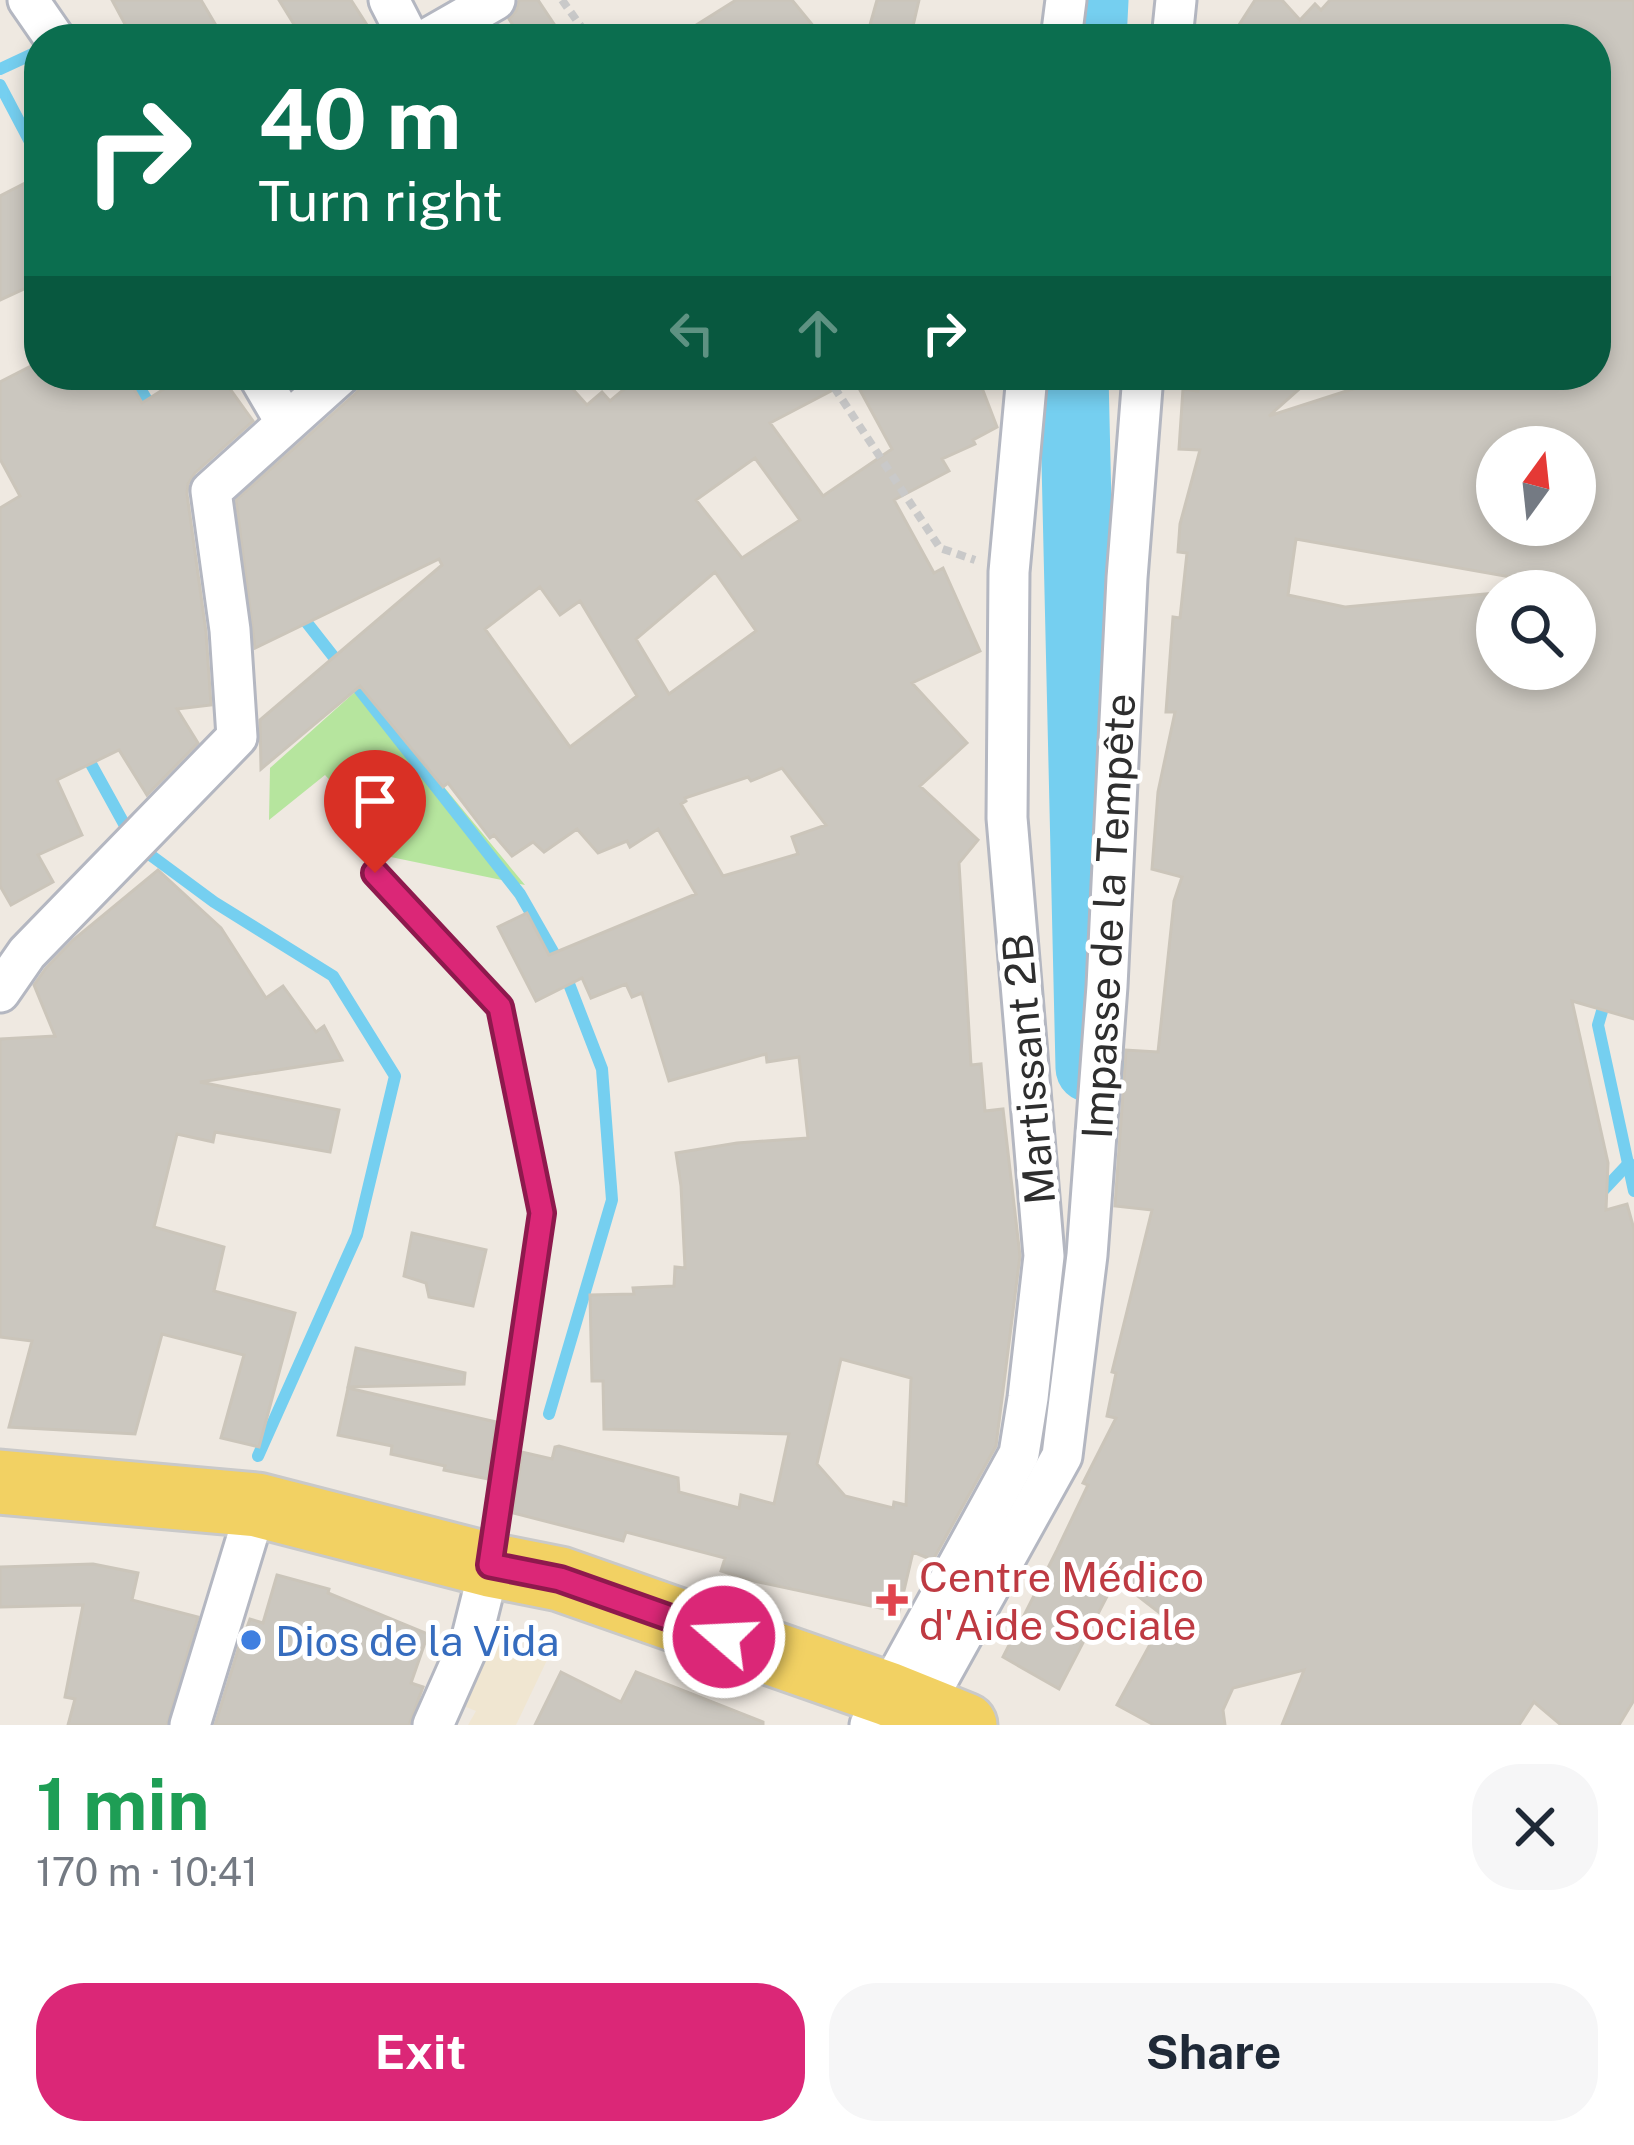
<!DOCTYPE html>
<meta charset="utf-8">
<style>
body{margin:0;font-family:"Public Sans",sans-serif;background:#f6f6f7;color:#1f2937;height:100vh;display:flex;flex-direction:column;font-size:45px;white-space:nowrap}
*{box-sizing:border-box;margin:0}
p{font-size:39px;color:#747a83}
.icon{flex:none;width:66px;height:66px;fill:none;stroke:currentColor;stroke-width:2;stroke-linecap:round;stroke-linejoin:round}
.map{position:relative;height:1725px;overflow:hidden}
.drawer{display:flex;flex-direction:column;background:#fff;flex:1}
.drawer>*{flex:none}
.banner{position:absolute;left:24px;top:24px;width:1587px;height:366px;border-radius:48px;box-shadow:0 6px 18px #0003;background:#0b6e4f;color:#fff;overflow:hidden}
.needle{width:78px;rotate:15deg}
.fabs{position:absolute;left:1476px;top:426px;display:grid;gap:24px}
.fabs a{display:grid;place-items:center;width:120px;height:120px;border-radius:50%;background:#fff;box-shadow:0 6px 18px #0003;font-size:60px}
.pin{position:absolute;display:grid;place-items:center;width:102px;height:102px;color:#fff;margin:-123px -51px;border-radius:50% 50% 50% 0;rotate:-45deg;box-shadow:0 0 12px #0007}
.pin .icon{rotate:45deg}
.me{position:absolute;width:132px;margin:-66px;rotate:289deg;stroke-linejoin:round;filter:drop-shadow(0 0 9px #0008)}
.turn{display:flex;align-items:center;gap:42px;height:252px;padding:0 36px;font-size:54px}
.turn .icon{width:156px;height:156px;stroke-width:2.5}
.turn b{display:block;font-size:84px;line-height:102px}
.lanes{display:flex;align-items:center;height:114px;padding:0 36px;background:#0003;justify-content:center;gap:60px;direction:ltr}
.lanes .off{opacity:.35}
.round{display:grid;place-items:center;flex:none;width:126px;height:126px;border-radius:48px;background:#f6f6f7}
.head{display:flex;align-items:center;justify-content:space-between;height:204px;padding:0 36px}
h1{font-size:72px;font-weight:700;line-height:90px;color:#1e9e55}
.button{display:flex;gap:24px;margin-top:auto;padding:24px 36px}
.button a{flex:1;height:138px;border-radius:48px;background:#db2777;color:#fff;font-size:48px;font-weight:700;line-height:138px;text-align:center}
.button a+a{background:#f6f6f7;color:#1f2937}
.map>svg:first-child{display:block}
</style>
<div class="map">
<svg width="1634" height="1725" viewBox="0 0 1634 1725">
<rect width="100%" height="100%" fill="#efe9e1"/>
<polygon fill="#f0e6d1" points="480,1635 548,1658 516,1725 468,1725 476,1711 451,1701"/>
<polygon fill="#b6e59e" points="358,683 525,885 386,856 377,832 325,775 269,820 270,768 356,691"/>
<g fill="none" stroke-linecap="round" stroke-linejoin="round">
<g stroke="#75cff0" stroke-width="12">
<polyline points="0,69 39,51"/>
<polyline points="0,85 39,159"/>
<polyline points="132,375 154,412"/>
<polyline points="300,614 520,894 564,971 602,1069 612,1200 549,1414"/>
<polyline points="85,753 128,831"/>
<polyline points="149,854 214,902 333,976 395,1076 357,1235 258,1456"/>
<polyline points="1607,994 1598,1025 1634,1191"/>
<polyline points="1597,1197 1629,1163"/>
</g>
<g stroke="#75cff0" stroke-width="69">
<polyline points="1092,39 1094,0"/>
<polyline points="1074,375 1090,1068"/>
</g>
</g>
<g fill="#cbc7bf" stroke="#cbc5ba" stroke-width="3" fill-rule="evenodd">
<polygon points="112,0 201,0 224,39 133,39"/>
<polygon points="279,0 351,0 367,25 343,39 303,39"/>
<polygon points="519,0 538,0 564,39 522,39 509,19 516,11"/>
<polygon points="736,0 792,0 824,39 674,39"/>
<polygon points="877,0 919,0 910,39 866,39"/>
<path d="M1255,0H1282L1300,20L1315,4L1321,10L1330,0H1634V1019L1572,1001L1608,1163L1606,1210L1627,1204L1634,1229V1700L1619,1725H1561L1534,1702L1519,1725H1282L1304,1670L1233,1688L1223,1710L1225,1725H1154L1117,1705L1165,1617L1116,1579L1059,1689L1003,1657L1057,1550L1088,1485L1083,1483L1116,1418L1107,1416L1116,1373L1112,1372L1152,1210L1115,1206L1126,1050L1158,1052L1174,901L1182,877L1152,869L1158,792L1175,712H1166L1173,617L1180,618L1187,553L1178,552L1180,524L1200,450L1179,449L1183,389L1198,391L1201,375H1315L1269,416L1396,375H1596V39H1255L1237,28ZM1497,447H1575V525H1497ZM1296,539L1550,584L1549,591H1575V669H1497V593L1345,607L1288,595Z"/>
<polygon points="39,176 39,282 0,300 0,196"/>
<polygon points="39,362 39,375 126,375 142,403 186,375 220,375 253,421 195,473 188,484 187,494 206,632 211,705 177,709 198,743 147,795 119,750 57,780 82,835 38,855 53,882 11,905 0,886 0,508 20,496 0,459 0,382"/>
<path d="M372,375H560L587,405L602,392L610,401L641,375H977L997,427L973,440L975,444L942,459L949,471L894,500L934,573L943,568L980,651L912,683L967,743L920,786L978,840L959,863L971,1065L981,1064L985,1111L1003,1109L1020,1256L996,1446L933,1560L913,1552L899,1612L754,1581L721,1571L725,1558L626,1532L623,1541L513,1513L522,1452L552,1459L555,1447L559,1446L678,1478L679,1492L739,1508L741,1495L774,1504L789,1434L604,1429L603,1381H592L590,1295L634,1294L633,1288L674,1286L675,1267L685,1268L681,1186L676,1153L737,1143L808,1138L799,1057L767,1062L766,1054L669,1081L642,993L632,997L626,984L591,998L582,978L536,1001L498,927L527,913L549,955L696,894L658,829L630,847L627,841L598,853L577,829L544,852L533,842L512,856L494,835L490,838L448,783L443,787L360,686L261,769L260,720L442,565L439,559L255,648L236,500L356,393ZM854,379L892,449L823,496L770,423ZM755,458L800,520L742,558L696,500ZM715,572L756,631L669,694L636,639ZM540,587L560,615L580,601L637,696L570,747L485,629ZM782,768L826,825L792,837L798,854L723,876L681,804L686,801L685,798L748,777L751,781ZM841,1359L911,1378L906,1505L894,1502L893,1508L845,1496L817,1464Z"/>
<polygon points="158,870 221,928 266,998 283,986 316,1032 324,1026 342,1060 200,1082 339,1110 330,1152 215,1132 213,1142 177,1134 154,1227 224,1247 214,1291 295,1313 259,1447 221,1438 244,1355 162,1334 135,1434 9,1427 32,1341 0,1337 0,1039 55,1036 34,985 46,968 73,940"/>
<polygon points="412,1233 486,1250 473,1306 429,1297 426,1283 404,1276"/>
<polygon points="356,1348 465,1373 464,1384 348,1387"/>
<polygon points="348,1388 496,1422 488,1479 444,1470 445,1466 391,1454 392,1446 338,1435"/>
<polygon points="93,1564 138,1573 132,1600 198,1617 167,1725 68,1725 75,1699 65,1697 83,1605 0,1607 0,1567"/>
<polygon points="277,1575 329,1589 328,1593 428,1634 411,1683 423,1687 409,1725 215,1725 244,1630 246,1630 250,1619 263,1623"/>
<polygon points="561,1672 621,1702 636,1672 763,1722 763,1725 535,1725"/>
</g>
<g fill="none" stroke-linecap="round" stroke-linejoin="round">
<defs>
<polyline id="service" points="375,873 500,1007 542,1213 491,1559"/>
<g id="minor">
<polyline points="28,0 55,39"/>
<polyline points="389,0 409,39"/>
<polyline points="427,39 495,0"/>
<polyline points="1061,39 1066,0"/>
<polyline points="1172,39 1176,0"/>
<polyline points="258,375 286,423"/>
<polyline points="0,992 27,953 237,737 230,630 211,491 340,375"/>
<polyline points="922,1708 1062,1456 1087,1255 1107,986 1127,578 1143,375"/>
<polyline points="190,1725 257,1505"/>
<polyline points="433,1725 472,1637 490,1565"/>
<polyline points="870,1725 1019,1454 1028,1398 1044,1256 1007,818 1009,572 1027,375"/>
</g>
<polyline id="primary" points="0,1482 257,1505 490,1565 560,1579 888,1694 965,1725"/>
</defs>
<use href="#service" stroke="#b4b7c1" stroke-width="27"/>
<use href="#minor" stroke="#b4b7c1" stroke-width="45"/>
<use href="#primary" stroke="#c9c9c9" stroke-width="69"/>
<g stroke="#c9c9c9" stroke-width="8" stroke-dasharray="9 6" stroke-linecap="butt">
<polyline points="562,0 590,39"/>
<polyline points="826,375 940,548 975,560"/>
</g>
<use href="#service" stroke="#fff" stroke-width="21"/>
<use href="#minor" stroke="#fff" stroke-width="39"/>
<use href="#primary" stroke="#f2d163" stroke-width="63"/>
</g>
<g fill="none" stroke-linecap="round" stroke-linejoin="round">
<defs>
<polyline id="route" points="375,873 500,1007 542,1213 490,1565 560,1579 724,1637"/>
</defs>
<use href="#route" stroke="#8e194d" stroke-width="30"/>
<use href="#route" stroke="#db2777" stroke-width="21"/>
</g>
<path fill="#e0444e" stroke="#fff" stroke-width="4.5" d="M886 1582h12v12h12v12h-12v12h-12v-12h-12v-12h12z"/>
<circle fill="#3f7fe0" stroke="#fff" stroke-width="4.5" cx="251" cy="1640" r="12"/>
<g text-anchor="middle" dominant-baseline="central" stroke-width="10" stroke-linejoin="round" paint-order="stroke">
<g font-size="42" fill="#2e2e2e" stroke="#fff">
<text transform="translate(1108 916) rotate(-87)">Impasse de la Tempête</text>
<text transform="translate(1028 1069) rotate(-95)">Martissant 2B</text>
</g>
<g font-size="42" fill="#be3a42" stroke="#fff" text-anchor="start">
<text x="919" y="1576">Centre Médico<tspan x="919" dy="48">d'Aide Sociale</tspan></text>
</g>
<g font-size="42" fill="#366cbe" stroke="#fff" text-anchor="start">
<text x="275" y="1640">Dios de la Vida</text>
</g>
</g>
</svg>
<div class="fabs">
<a><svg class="needle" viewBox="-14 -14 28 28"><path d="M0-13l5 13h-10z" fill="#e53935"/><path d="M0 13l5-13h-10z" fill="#747a83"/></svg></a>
<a><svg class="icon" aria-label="search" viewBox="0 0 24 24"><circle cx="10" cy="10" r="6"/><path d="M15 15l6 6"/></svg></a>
</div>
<div class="pin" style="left:375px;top:873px;background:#d93025"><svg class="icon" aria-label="arrive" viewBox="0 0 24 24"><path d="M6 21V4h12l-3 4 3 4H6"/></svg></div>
<svg class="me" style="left:724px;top:1637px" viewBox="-20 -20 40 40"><circle r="17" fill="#db2777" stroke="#fff" stroke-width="3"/><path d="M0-11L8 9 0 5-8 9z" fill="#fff"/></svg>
<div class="banner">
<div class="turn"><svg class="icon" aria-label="right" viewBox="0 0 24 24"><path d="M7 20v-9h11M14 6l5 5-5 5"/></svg><div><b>40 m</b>Turn right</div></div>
<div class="lanes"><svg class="icon off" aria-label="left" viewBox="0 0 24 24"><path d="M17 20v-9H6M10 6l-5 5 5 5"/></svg><svg class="icon off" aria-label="ahead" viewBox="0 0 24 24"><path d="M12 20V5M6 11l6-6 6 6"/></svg><svg class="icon" aria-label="right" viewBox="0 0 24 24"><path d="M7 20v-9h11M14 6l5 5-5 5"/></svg></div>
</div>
</div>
<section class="drawer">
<div class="head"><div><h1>1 min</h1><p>170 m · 10:41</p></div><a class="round"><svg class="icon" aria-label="close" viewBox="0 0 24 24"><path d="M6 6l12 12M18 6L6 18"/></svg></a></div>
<div class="button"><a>Exit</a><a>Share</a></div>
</section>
